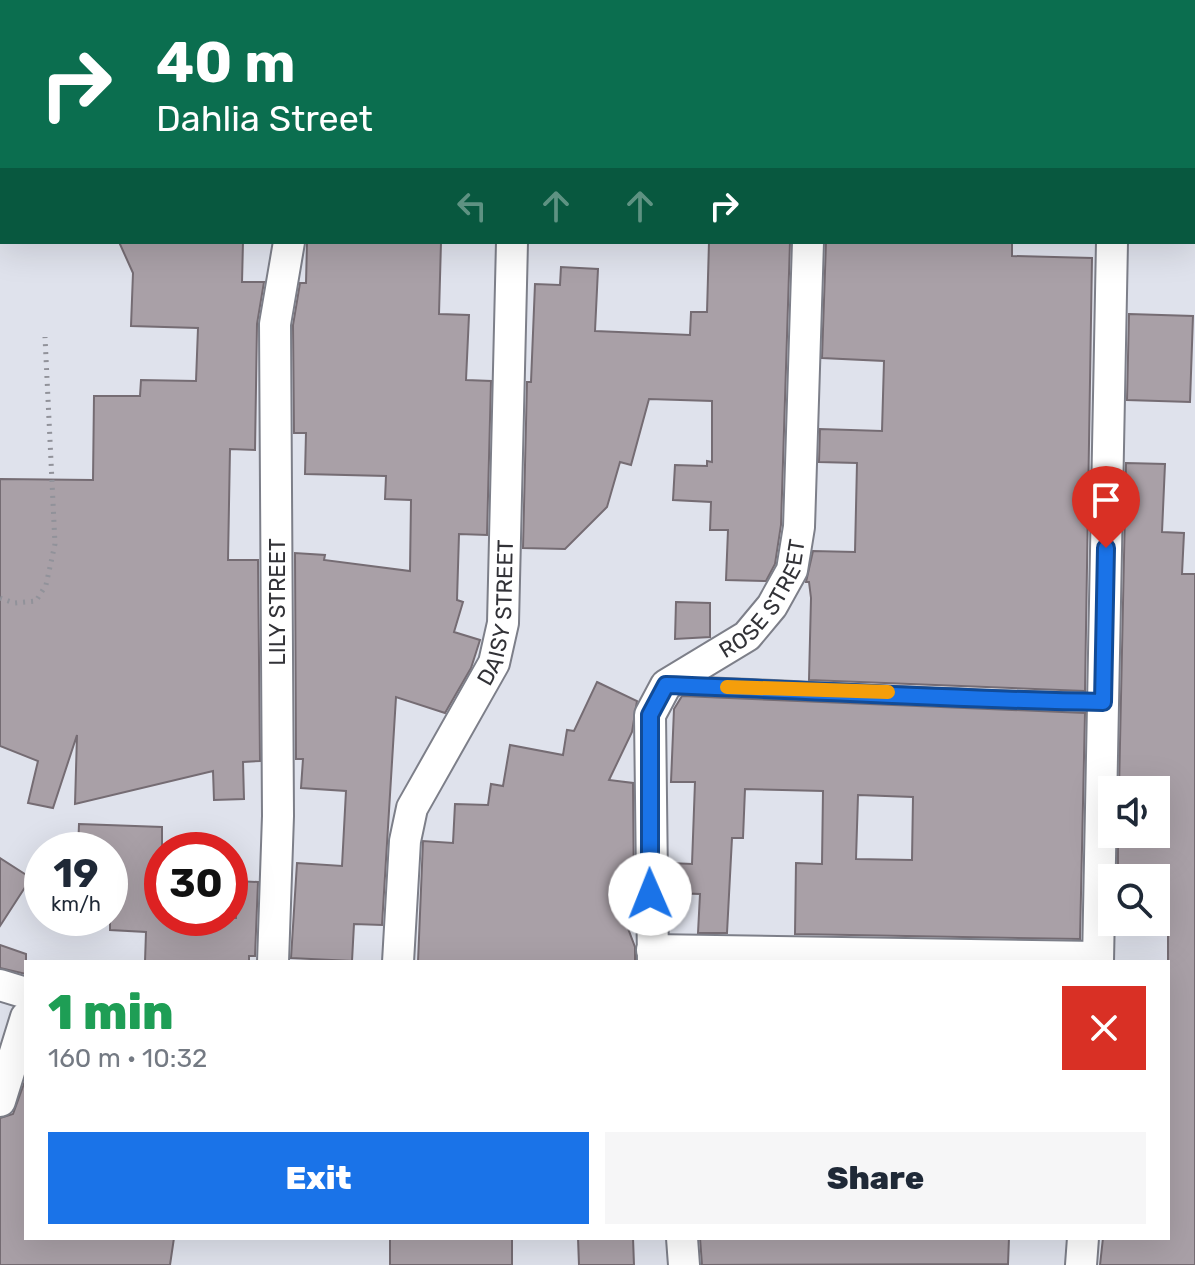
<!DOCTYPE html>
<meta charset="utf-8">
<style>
body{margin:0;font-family:Rubik,sans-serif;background:#f6f6f7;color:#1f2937;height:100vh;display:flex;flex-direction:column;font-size:30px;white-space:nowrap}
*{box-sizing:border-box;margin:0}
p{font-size:26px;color:#747a83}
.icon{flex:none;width:44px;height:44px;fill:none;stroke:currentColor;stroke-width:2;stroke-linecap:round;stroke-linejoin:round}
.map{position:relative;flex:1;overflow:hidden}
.sheet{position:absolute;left:24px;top:960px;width:1146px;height:280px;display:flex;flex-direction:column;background:#fff;border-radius:0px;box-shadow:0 8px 32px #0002}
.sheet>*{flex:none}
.banner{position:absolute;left:0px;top:0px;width:1196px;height:244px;box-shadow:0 8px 32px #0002;background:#0b6e4f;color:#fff;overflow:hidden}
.fabs{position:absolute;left:1098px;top:776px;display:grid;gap:16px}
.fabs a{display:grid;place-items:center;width:72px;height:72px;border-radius:0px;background:#fff;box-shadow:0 8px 32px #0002;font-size:40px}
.speed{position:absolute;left:24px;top:832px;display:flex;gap:16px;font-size:40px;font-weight:700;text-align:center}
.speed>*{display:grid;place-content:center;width:104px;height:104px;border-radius:50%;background:#fff;box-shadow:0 8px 32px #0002;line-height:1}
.speed small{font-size:20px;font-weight:400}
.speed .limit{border:12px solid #d22;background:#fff;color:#111}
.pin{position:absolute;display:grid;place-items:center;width:68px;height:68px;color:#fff;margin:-82px -34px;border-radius:50% 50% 50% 0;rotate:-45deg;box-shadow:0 0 8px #0007}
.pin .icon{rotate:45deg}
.me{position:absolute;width:88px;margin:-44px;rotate:359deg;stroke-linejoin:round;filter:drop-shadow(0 0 6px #0008)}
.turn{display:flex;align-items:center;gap:28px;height:168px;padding:0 24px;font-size:36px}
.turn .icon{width:104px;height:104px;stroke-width:2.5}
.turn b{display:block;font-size:56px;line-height:68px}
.lanes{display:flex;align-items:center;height:76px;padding:0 24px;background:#0003;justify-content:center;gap:40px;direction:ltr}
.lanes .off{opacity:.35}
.round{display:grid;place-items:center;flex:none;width:84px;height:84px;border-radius:0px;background:#f6f6f7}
.summary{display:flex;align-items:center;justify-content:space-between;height:136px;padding:0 24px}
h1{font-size:48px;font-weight:800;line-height:60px;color:#1e9e55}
.cta{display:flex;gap:16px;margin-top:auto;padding:16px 24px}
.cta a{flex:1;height:92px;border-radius:0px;background:#1a73e8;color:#fff;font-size:32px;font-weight:800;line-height:92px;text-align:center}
.cta a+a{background:#f6f6f7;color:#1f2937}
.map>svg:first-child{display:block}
</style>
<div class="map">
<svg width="1195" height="1265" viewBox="0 0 1195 1265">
<rect width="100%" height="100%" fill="#dfe2ec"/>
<g fill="#a9a0a7" stroke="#756c73" stroke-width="2" fill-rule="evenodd">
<polygon points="119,242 243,242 242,282 264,282 257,324 255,450 230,449 228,560 258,560 260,761 243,762 244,799 214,800 213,771 75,804 77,735 53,808 28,803 38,761 0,746 0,479 93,480 94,396 140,396 141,380 196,381 198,328 131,326 133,273"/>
<polygon points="307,242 441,242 439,314 469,315 466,380 491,381 487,535 459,534 457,600 463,602 454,632 480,640 471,668 445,713 396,697 382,925 354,924 352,961 291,958 297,863 342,866 346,791 301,788 303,759 296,759 295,553 325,555 324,560 410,571 411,500 385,499 386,476 305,474 306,433 294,433 293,325 300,283 306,283"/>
<polygon points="709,242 790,242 781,525 775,564 766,581 726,580 728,530 710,530 711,502 673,500 675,465 707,466 707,461 712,462 712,401 649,399 631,465 620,462 607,507 565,549 523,548 527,382 531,382 535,284 560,285 561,267 598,269 595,331 690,335 691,312 707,312"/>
<polygon points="826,242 1012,242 1012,256 1092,258 1085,691 809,680 811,598 809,582 806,582 813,551 855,552 857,463 819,462 820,429 882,431 884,361 822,358"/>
<polygon points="1129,314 1193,316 1190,402 1127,400"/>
<polygon points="1126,463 1165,464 1162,532 1184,533 1182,574 1195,574 1195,1265 1100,1265 1103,1238 1168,1238 1168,935 1117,932 1117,922 1156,922 1156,878 1118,878 1118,834 1156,834 1156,790 1119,790"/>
<polygon points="676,602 710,603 710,637 675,639"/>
<polygon points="597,682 637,701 632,732 609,780 633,783 634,902 618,902 635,947 635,962 418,962 423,841 453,843 455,804 488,805 491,784 503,786 510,745 563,755 567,730 574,731"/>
<path d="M682,696L1085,713L1080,939L795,934L796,863L822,864L823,791L745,789L743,838H732L727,933H698L700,894L670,893V863L692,864L695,782H671L674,709ZM858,795L913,797L912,860L856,859Z"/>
<polygon points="79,824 162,827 162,918 236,918 237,881 258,882 255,956 249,956 249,962 145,962 146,932 110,930 110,850 78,850"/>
<polygon points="0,858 31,878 0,926"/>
<polygon points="0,945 26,954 26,974 0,968"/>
<polygon points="26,1078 26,1238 174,1238 170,1265 0,1265 0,1118 13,1114"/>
<rect x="390" y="1238" width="122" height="27"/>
<polygon points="578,1238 633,1238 634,1265 579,1265"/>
<polygon points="700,1238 1009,1238 1008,1264 702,1265"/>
</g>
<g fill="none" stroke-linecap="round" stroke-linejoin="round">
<defs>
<path id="lane" d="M674,685C817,690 960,700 1103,702"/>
<g id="street">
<polyline points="304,0 305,2"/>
<polyline points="516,2 516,0"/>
<polyline points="815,2 815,0"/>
<polyline points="1117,2 1117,0"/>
<polyline points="652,950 1098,957"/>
<polyline points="273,962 278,816 275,324 289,242"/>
<path id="s1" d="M398,962L405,841L412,808L494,663L503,623L512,242"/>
<path id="s2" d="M653,962L650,715L666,685L747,636L772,606L792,570L799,527L808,242"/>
<polyline points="1098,962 1112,242"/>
<polyline points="0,985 26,993"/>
<polyline points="0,1101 26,1017"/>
<polyline points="682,1238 684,1265"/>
<polyline points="1081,1265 1083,1238"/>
</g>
</defs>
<use href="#lane" stroke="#7d7f89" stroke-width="20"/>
<use href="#street" stroke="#7d7f89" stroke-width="34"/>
<polyline stroke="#91929a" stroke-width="5" stroke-dasharray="2 6" stroke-linecap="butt" points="0,598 14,603 36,601 46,585 55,544 45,337"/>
<use href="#lane" stroke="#fff" stroke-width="16"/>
<use href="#street" stroke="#fff" stroke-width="30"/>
</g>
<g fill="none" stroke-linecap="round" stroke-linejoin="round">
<defs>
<path id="route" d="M650,894V715L666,685C812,690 957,700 1103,702L1106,548"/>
</defs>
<use href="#route" stroke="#114b97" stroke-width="20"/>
<use href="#route" stroke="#1a73e8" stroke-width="14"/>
<polyline stroke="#f59e0b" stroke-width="14" points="727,687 888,692"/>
</g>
<g text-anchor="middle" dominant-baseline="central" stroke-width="6" stroke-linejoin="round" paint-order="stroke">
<g font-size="22" fill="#323237" stroke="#fff">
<text stroke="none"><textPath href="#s2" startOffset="416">ROSE STREET</textPath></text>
<text transform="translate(277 602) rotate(-90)">LILY STREET</text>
<text stroke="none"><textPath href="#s1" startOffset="372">DAISY STREET</textPath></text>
</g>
</g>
</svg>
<div class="fabs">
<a><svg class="icon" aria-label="sound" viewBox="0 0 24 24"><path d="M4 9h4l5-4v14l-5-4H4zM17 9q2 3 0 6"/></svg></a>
<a><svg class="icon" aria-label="search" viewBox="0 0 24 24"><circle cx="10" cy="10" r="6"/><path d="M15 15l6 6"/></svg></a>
</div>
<div class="speed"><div>19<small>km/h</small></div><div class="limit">30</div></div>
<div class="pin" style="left:1106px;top:548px;background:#d93025"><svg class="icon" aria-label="arrive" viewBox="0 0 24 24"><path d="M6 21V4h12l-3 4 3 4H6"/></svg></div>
<svg class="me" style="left:650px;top:894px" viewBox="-20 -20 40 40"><circle r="19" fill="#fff"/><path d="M0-13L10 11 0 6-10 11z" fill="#1a73e8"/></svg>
<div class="banner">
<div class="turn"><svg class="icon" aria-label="right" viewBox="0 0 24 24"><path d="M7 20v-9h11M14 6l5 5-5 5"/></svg><div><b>40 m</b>Dahlia Street</div></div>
<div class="lanes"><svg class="icon off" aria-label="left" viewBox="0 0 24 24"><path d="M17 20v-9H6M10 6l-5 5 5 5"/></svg><svg class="icon off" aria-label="ahead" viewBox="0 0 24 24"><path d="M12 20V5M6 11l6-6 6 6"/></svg><svg class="icon off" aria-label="ahead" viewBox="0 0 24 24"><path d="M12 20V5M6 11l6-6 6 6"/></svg><svg class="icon" aria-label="right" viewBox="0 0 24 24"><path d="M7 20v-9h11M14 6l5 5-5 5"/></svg></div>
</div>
<section class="sheet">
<div class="summary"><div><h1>1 min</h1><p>160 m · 10:32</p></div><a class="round" style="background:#d93025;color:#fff"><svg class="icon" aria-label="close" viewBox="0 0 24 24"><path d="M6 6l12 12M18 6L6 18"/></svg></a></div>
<div class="cta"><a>Exit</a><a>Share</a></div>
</section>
</div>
